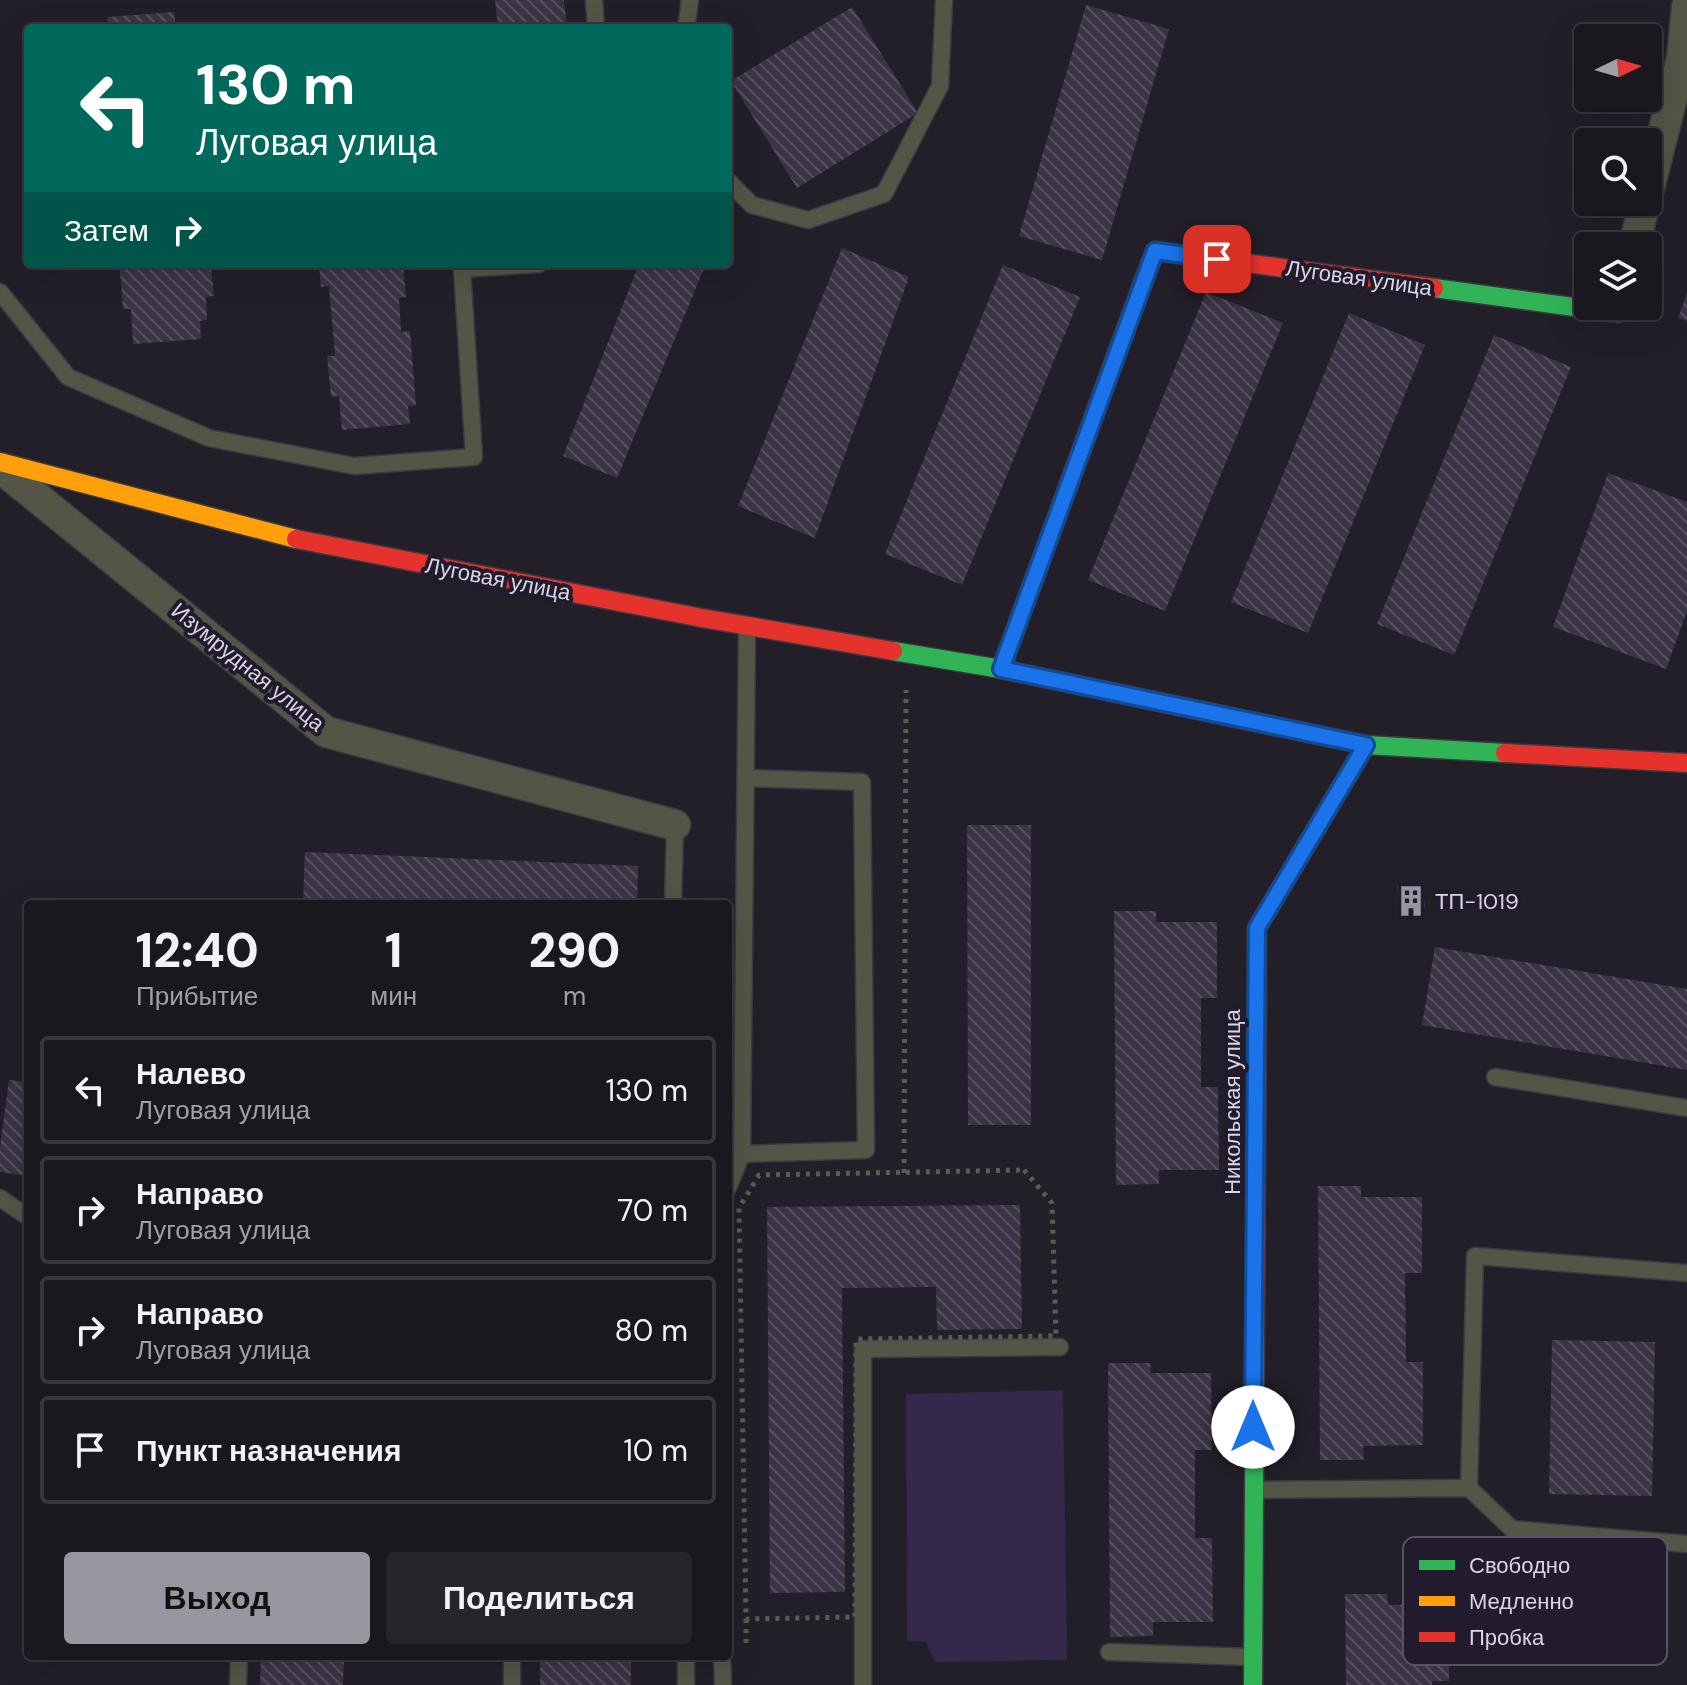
<!DOCTYPE html>
<html lang="ru">
<meta charset="utf-8">
<style>
body{margin:0;font-family:"DM Sans",sans-serif;background:#27242c;color:#f1f3f6;height:100vh;display:flex;flex-direction:column;font-size:30px;white-space:nowrap}
*{box-sizing:border-box;margin:0}
p{font-size:26px;color:#9f9fa4}
.icon{flex:none;width:44px;height:44px;fill:none;stroke:currentColor;stroke-width:2;stroke-linecap:round;stroke-linejoin:round}
.map{position:relative;flex:1;overflow:hidden}
.panel{position:absolute;left:24px;top:900px;width:708px;height:760px;display:flex;flex-direction:column;background:#1a171f;border-radius:8px;box-shadow:0 8px 32px #0002,0 0 0 2px #38363d}
.panel>*{flex:none}
.guide{position:absolute;left:24px;top:24px;width:708px;height:244px;border-radius:8px;box-shadow:0 8px 32px #0002,0 0 0 2px #38363d;background:#00695c;color:#fff;overflow:hidden}
.needle{width:52px;rotate:85deg}
.controls{position:absolute;left:1574px;top:24px;display:grid;gap:16px}
.controls a{display:grid;place-items:center;width:88px;height:88px;border-radius:8px;background:#1a171f;box-shadow:0 8px 32px #0002,0 0 0 2px #38363d;font-size:40px}
.pin{position:absolute;display:grid;place-items:center;width:68px;height:68px;color:#fff;margin:-34px;border-radius:16px;box-shadow:0 4px 12px #0006}
.me{position:absolute;width:88px;margin:-44px;rotate:0deg;stroke-linejoin:round;filter:drop-shadow(0 0 6px #0008)}
.turn{display:flex;align-items:center;gap:28px;height:168px;padding:0 40px;font-size:36px}
.turn .icon{width:104px;height:104px;stroke-width:2.5}
.turn b{display:block;font-size:56px;line-height:68px}
.then{display:flex;align-items:center;height:76px;padding:0 40px;background:#0003;gap:16px;font-size:30px}
.eta{display:flex;justify-content:space-evenly;align-items:center;height:136px;text-align:center}
.eta b{font-size:48px;font-weight:800;line-height:56px}
.action{display:flex;gap:16px;margin-top:auto;padding:16px 40px}
.action a{flex:1;height:92px;border-radius:8px;background:#9995a1;color:#111;font-size:32px;font-weight:800;line-height:92px;text-align:center}
.action a+a{background:#27242c;color:#f1f3f6}
ul{padding:0;list-style:none}
li{display:flex;align-items:center;gap:24px;height:108px;margin:0 16px 12px;padding:0 24px;border:4px solid #38363d;border-radius:8px}
li div{flex:1}
li b{display:block;font-size:30px}
li em{font-style:normal}
.map>svg:first-child{display:block}
</style>
<div class="map">
<svg width="1687" height="1685" viewBox="0 0 1687 1685">
<defs>
<pattern id="building-back-hatch" width="6" height="6" patternUnits="userSpaceOnUse" patternTransform="scale(2)"><rect width="6" height="6" fill="#3b3445"/><path d="M-1 5l2 2M0 0l6 6M5-1l2 2" fill="none" stroke="#575060"/></pattern>
</defs>
<rect width="100%" height="100%" fill="#221f29"/>
<polygon fill="#34294a" points="1063,1390 1067,1660 935,1662 926,1642 907,1641 906,1394"/>
<g fill="url(#building-back-hatch)">
<polygon points="495,0 564,0 567,28 498,28"/>
<polygon points="1086,5 1169,29 1102,260 1019,236"/>
<polygon points="852,7 918,113 797,188 731,81"/>
<polygon points="174,12 176,28 108,28 107,17"/>
<polygon points="842,248 909,277 815,538 738,506"/>
<polygon points="127,264 203,264 203,269 211,268 214,296 206,297 207,320 200,321 201,339 133,344 131,309 123,309 120,270 127,270"/>
<polygon points="319,264 403,264 406,297 399,298 401,332 410,331 416,405 408,406 410,424 342,430 339,396 331,397 327,356 335,356 329,286 321,287"/>
<polygon points="639,264 706,264 617,478 563,456"/>
<polygon points="1003,265 1080,297 962,585 885,554"/>
<polygon points="1206,292 1283,323 1165,611 1088,580"/>
<polygon points="1687,293 1687,321 1678,318"/>
<polygon points="1349,313 1425,345 1308,633 1231,602"/>
<polygon points="1494,335 1571,367 1454,655 1377,624"/>
<polygon points="1608,473 1687,502 1687,611 1666,669 1553,627"/>
<polygon points="967,825 1031,825 1031,1125 968,1125"/>
<polygon points="305,852 638,866 637,904 303,904"/>
<polygon points="1422,884 1425,907 1399,907 1397,885"/>
<polygon points="1114,911 1156,911 1156,922 1217,922 1217,998 1201,998 1201,1087 1218,1087 1219,1170 1159,1170 1159,1184 1116,1185"/>
<polygon points="1435,947 1687,989 1687,1070 1422,1025"/>
<polygon points="9,1080 28,1082 28,1176 0,1172 0,1148"/>
<polygon points="1318,1186 1361,1186 1361,1197 1422,1197 1422,1273 1405,1273 1406,1362 1423,1362 1423,1445 1363,1446 1364,1460 1320,1460"/>
<polygon points="1020,1205 1022,1329 937,1330 936,1287 842,1288 845,1592 770,1593 767,1207"/>
<polygon points="1552,1340 1655,1342 1652,1496 1549,1494"/>
<polygon points="1108,1363 1150,1363 1151,1373 1211,1373 1212,1450 1195,1450 1195,1538 1212,1538 1213,1622 1153,1622 1153,1636 1110,1637"/>
<polygon points="1345,1594 1387,1594 1388,1605 1449,1604 1449,1681 1432,1681 1432,1685 1346,1685"/>
<polygon points="261,1656 344,1656 343,1685 260,1685"/>
<rect x="540" y="1656" width="91" height="29"/>
</g>
<g fill="none" stroke-linecap="round" stroke-linejoin="round">
<defs>
<g id="lane">
<polyline points="594,0 596,28"/>
<polyline points="686,28 690,0"/>
<polyline points="728,181 752,205 808,220 884,194 940,86 944,0"/>
<polyline points="0,292 68,377 209,438 354,466 474,457 462,269 539,264"/>
<polyline points="673,904 675,825"/>
<polyline points="1495,1077 1687,1108"/>
<polyline points="742,1154 866,1150 862,782 746,778"/>
<polyline points="728,1188 742,1154 747,627"/>
<polyline points="0,1198 28,1217"/>
<polyline points="1469,1488 1475,1256 1687,1273"/>
<polyline points="1254,1490 1469,1488 1512,1529 1687,1544"/>
<polyline points="1109,1652 1250,1657"/>
<polyline points="512,1656 512,1685"/>
<polyline points="686,1656 686,1685"/>
<polyline points="722,1656 723,1685"/>
<polyline points="238,1685 239,1656"/>
<polyline points="863,1685 863,1349 1060,1347"/>
</g>
<g id="street">
<polyline points="1648,192 1682,58 1687,7"/>
<polyline points="1634,246 1645,202"/>
<polyline points="2,469 326,732 675,825"/>
</g>
<g id="fast">
<polyline points="1434,288 1618,313 1619,306"/>
<polyline points="893,651 1001,669 1366,745 1505,753"/>
<polyline points="1257,1001 1257,928 1366,745"/>
<polyline points="1253,1685 1255,1314"/>
</g>
<g id="slow">
<polyline points="0,462 296,539"/>
<polyline points="1001,669 1142,285"/>
</g>
<g id="jam">
<polyline points="1142,285 1155,251 1434,288"/>
<polyline points="296,539 702,618 893,651"/>
<polyline points="1505,753 1687,763"/>
<polyline points="1255,1314 1257,1001"/>
</g>
</defs>
<use href="#lane" stroke="#3c3942" stroke-width="19"/>
<use href="#street" stroke="#3c3942" stroke-width="33"/>
<use href="#fast" stroke="#3c3942" stroke-width="21"/>
<use href="#slow" stroke="#3c3942" stroke-width="21"/>
<use href="#jam" stroke="#3c3942" stroke-width="21"/>
<g stroke="#5c5a54" stroke-width="5" stroke-dasharray="4 6" stroke-linecap="butt">
<polygon points="1024,1170 1052,1203 1056,1336 856,1339 855,1617 746,1619 739,1208 759,1175"/>
<polyline points="904,1173 906,690"/>
<polyline points="746,1619 746,1646"/>
</g>
<use href="#lane" stroke="#545447" stroke-width="16"/>
<use href="#street" stroke="#545447" stroke-width="30"/>
<use href="#fast" stroke="#30b455" stroke-width="18"/>
<use href="#slow" stroke="#ff9f0a" stroke-width="18"/>
<use href="#jam" stroke="#e5322d" stroke-width="18"/>
</g>
<g fill="none" stroke-linecap="round" stroke-linejoin="round">
<defs>
<polyline id="route" points="1217,259 1155,251 1001,669 1366,745 1257,928 1253,1427"/>
</defs>
<use href="#route" stroke="#114b97" stroke-width="20"/>
<use href="#route" stroke="#1a73e8" stroke-width="14"/>
</g>
<defs>
<symbol id="building-bare" viewBox="-9 -9 18 18"><path d="M-4-6H4V6H1V3H-1V6H-4ZM-2.5-4.3h1.7v1.8h-1.7ZM.8-4.3h1.7v1.8H.8ZM-2.5-1h1.7V.8h-1.7ZM.8-1h1.7V.8H.8Z" fill="#9995a1" stroke="#211b2d" stroke-width="2.5" paint-order="stroke"/></symbol>
</defs>
<g fill-rule="evenodd">
<use href="#building-bare" x="1389" y="879" width="44" height="44"/>
</g>
<g text-anchor="middle" dominant-baseline="central" stroke-width="8" stroke-linejoin="round" paint-order="stroke">
<g font-size="22" fill="#d9d5e1" stroke="#211b2d">
<text transform="translate(1359 278) rotate(8)">Луговая улица</text>
<text transform="translate(498 579) rotate(11)">Луговая улица</text>
<text transform="translate(248 667) rotate(39)">Изумрудная улица</text>
<text transform="translate(1232 1102) rotate(-90)">Никольская улица</text>
</g>
<g font-size="22" fill="#d9d5e1" stroke="#211b2d" text-anchor="start">
<text x="1435" y="901">ТП-1019</text>
</g>
</g>
<rect x="1403" y="1537" width="264" height="128" rx="12" fill="#211b2d" stroke="#585363" stroke-width="2"/>
<rect x="1419" y="1560" width="36" height="10" fill="#30b455"/>
<rect x="1419" y="1596" width="36" height="10" fill="#ff9f0a"/>
<rect x="1419" y="1632" width="36" height="10" fill="#e5322d"/>
<g font-size="22" fill="#d9d5e1">
<text x="1469" y="1573">Свободно</text>
<text x="1469" y="1609">Медленно</text>
<text x="1469" y="1645">Пробка</text>
</g>
</svg>
<div class="controls">
<a><svg class="needle" viewBox="-14 -14 28 28"><path d="M0-13l5 13h-10z" fill="#e53935"/><path d="M0 13l5-13h-10z" fill="#9f9fa4"/></svg></a>
<a><svg class="icon" aria-label="search" viewBox="0 0 24 24"><circle cx="10" cy="10" r="6"/><path d="M15 15l6 6"/></svg></a>
<a><svg class="icon" aria-label="layers" viewBox="0 0 24 24"><path d="M12 4l9 5-9 5-9-5zM3 14l9 5 9-5"/></svg></a>
</div>
<div class="pin" style="left:1217px;top:259px;background:#d93025"><svg class="icon" aria-label="arrive" viewBox="0 0 24 24"><path d="M6 21V4h12l-3 4 3 4H6"/></svg></div>
<svg class="me" style="left:1253px;top:1427px" viewBox="-20 -20 40 40"><circle r="19" fill="#fff"/><path d="M0-13L10 11 0 6-10 11z" fill="#1a73e8"/></svg>
<div class="guide">
<div class="turn"><svg class="icon" aria-label="left" viewBox="0 0 24 24"><path d="M17 20v-9H6M10 6l-5 5 5 5"/></svg><div><b>130 m</b>Луговая улица</div></div>
<div class="then">Затем<svg class="icon" aria-label="right" viewBox="0 0 24 24"><path d="M7 20v-9h11M14 6l5 5-5 5"/></svg></div>
</div>
<section class="panel">
<div class="eta">
<div><b>12:40</b><p>Прибытие</p></div>
<div><b>1</b><p>мин</p></div>
<div><b>290</b><p>m</p></div>
</div>
<ul>
<li><svg class="icon" aria-label="left" viewBox="0 0 24 24"><path d="M17 20v-9H6M10 6l-5 5 5 5"/></svg><div><b>Налево</b><p>Луговая улица</p></div><em>130 m</em></li>
<li><svg class="icon" aria-label="right" viewBox="0 0 24 24"><path d="M7 20v-9h11M14 6l5 5-5 5"/></svg><div><b>Направо</b><p>Луговая улица</p></div><em>70 m</em></li>
<li><svg class="icon" aria-label="right" viewBox="0 0 24 24"><path d="M7 20v-9h11M14 6l5 5-5 5"/></svg><div><b>Направо</b><p>Луговая улица</p></div><em>80 m</em></li>
<li><svg class="icon" aria-label="arrive" viewBox="0 0 24 24"><path d="M6 21V4h12l-3 4 3 4H6"/></svg><div><b>Пункт назначения</b></div><em>10 m</em></li>
</ul>
<div class="action"><a>Выход</a><a>Поделиться</a></div>
</section>
</div>
